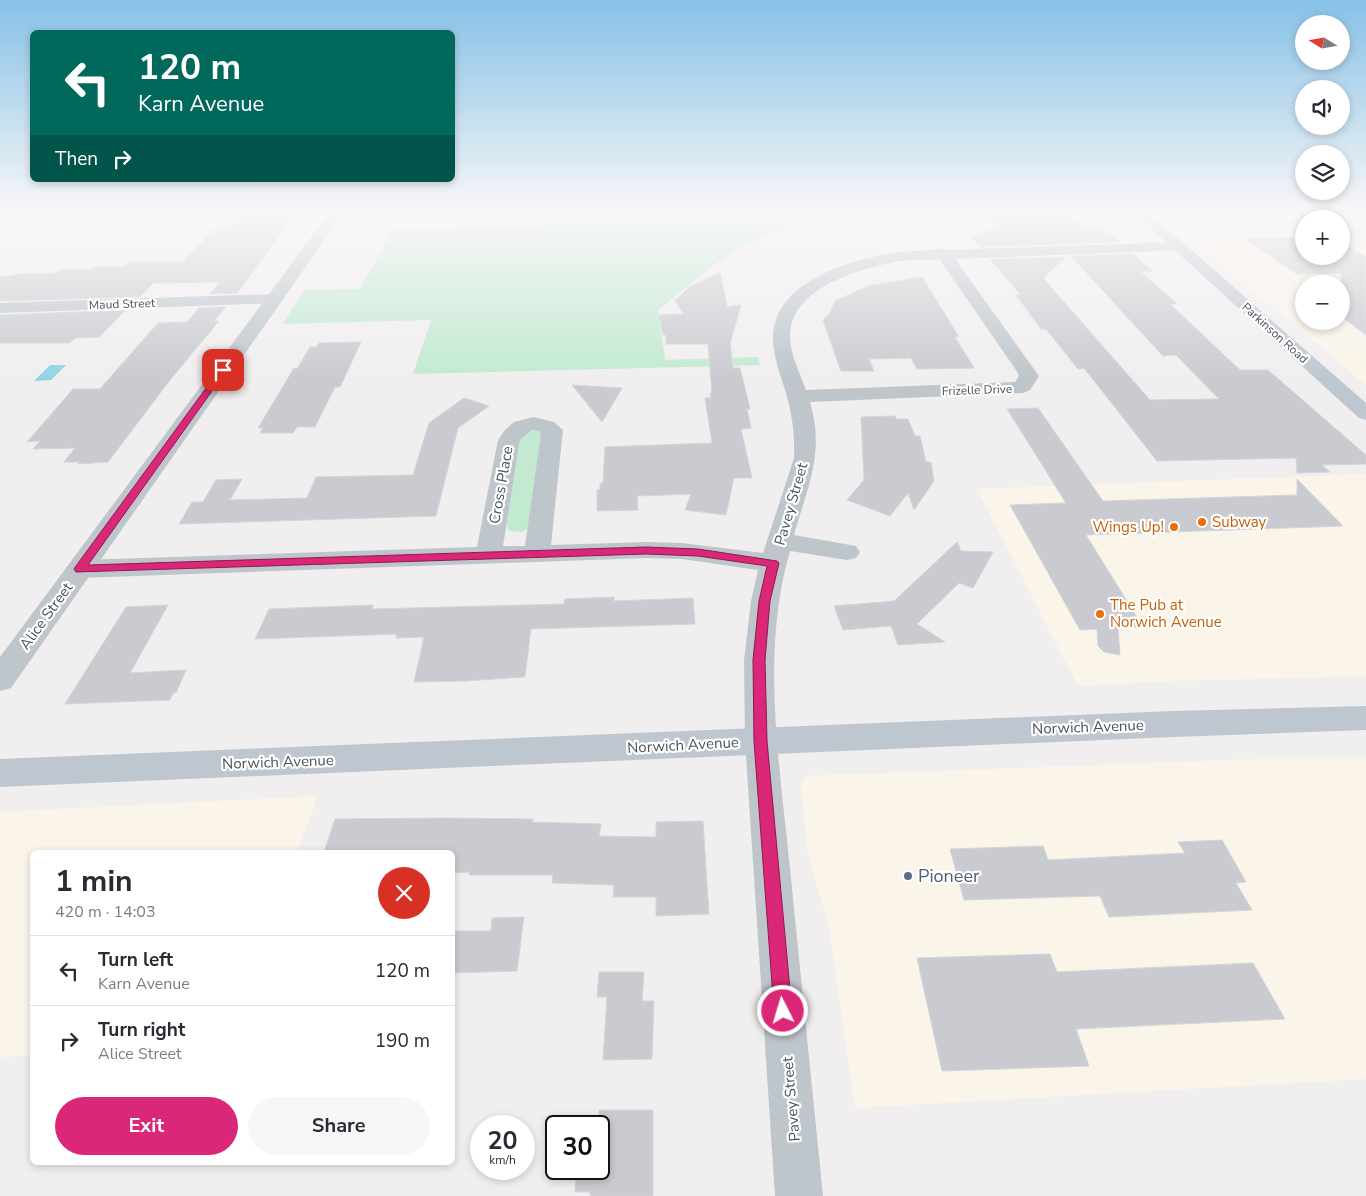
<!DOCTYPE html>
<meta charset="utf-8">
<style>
body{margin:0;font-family:"Nunito Sans",sans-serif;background:#f7f7f7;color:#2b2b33;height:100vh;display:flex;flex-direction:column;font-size:19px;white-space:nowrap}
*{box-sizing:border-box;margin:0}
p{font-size:16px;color:#7c7c81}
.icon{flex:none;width:28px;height:28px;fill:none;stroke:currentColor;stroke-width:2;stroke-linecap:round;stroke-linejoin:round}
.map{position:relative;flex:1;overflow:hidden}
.panel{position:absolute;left:30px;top:850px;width:425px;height:315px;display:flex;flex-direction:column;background:#fff;border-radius:8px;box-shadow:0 2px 8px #0003}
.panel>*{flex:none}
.hud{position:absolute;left:30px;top:30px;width:425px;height:152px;border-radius:8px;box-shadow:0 2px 8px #0003;background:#00695c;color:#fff;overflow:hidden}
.needle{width:32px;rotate:281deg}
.controls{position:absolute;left:1295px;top:15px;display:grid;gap:10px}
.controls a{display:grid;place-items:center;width:55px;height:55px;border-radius:50%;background:#fff;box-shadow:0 2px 8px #0003;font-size:25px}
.speed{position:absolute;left:470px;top:1115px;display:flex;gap:10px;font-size:25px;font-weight:700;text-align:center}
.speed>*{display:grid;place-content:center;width:65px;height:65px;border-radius:50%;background:#fff;box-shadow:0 2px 8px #0003;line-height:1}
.speed small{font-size:12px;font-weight:400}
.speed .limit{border:2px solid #111;border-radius:8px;background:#fff;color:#111}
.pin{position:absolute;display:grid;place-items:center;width:42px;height:42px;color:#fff;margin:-21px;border-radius:10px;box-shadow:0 2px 8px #0006}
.me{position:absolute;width:55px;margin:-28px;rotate:355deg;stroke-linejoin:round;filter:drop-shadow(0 0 4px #0008)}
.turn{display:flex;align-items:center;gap:18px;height:105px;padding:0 25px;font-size:22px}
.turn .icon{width:65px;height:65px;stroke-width:2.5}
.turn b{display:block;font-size:35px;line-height:42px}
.then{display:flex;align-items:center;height:48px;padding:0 25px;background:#0003;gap:10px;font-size:19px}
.round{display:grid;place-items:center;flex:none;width:52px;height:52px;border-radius:26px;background:#f7f7f7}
.headline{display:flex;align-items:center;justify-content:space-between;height:85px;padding:0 25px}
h1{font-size:30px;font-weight:700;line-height:38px}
.primary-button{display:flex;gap:10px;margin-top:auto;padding:10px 25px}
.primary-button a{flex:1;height:58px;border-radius:30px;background:#db2777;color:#fff;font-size:20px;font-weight:700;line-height:58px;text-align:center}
.primary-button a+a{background:#f7f7f7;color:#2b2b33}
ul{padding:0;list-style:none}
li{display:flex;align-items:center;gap:15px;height:70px;padding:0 25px;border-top:1px solid #e1e1e2}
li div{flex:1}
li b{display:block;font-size:19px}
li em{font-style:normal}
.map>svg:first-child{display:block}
</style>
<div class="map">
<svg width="1366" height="1196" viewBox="0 0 1366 1196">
<rect width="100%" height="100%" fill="#f1eeef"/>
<g fill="#faf4e9" fill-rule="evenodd">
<path d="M1366,224V385L1186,237L1185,234L1190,232L1198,231L1304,227V256H1341V225ZM1304,284H1341V321H1304Z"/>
<polygon points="1366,474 1366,676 1171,681 1078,686 977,489"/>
<polygon points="1257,759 1366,759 1366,1079 855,1108 829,927 808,854 801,784 806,776"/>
<polygon points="318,796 297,852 32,852 32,1056 0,1057 0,812"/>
</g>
<g fill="#c1ead0">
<polygon points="659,212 956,212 958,214 803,220 740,248 714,265 658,310 665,360 758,357 760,365 413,374 431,320 282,324 305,290 360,289 393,230 608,223"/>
<polygon points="537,430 542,432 531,528 521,532 509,531 506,524 521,437 528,431"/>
</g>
<polygon fill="#93d4e2" points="50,365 66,365 51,380 34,381"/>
<g fill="#c9cbd0" stroke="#d3d5d9">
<polygon points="247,212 297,212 237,293 210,294 220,282 153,283 140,297 0,301 0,276 13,276 16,274 56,273 60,270 93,269 95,267 123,267 128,262 182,262 216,228 230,228"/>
<polygon points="984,212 1067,212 1085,228 1103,228 1120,242 980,247 972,238 997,227"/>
<polygon points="1304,237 1304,256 1341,256 1341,242 1366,257 1366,335 1341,316 1341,273 1297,274 1245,239"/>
<polygon points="1133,254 1152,271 1140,271 1177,304 1170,304 1240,370 1268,370 1366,455 1366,464 1322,465 1330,472 1297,473 1296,458 1157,461 1084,368 1078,369 1046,329 1041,329 1016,295 1021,295 990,259 1066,257 1043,278 1150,400 1219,399 1176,355 1163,356 1071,256"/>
<polygon points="720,272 727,307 741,305 730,343 733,368 740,368 750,409 747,409 751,428 741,429 752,478 734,478 726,515 685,510 691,494 637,496 638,510 597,511 597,490 600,490 600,483 603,483 605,447 712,443 705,398 711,398 710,393 712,393 708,344 666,344 666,335 663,335 659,315 684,314 675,301 688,288"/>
<polygon points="922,277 959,337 955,337 974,368 917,369 911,358 869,359 874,371 841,371 823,320 830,313 835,301 868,286"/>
<polygon points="226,307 214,321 219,321 170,380 108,462 78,464 80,462 64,462 75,448 33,449 40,441 27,442 73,389 100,389 158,323 187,322 199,308"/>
<polygon points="126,310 99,337 75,338 70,343 0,343 0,315"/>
<polygon points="361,342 340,387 335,387 315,427 297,427 293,433 260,433 263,428 258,428 294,368 297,369 310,347 316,347 319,343"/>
<polygon points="572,385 622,388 602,422"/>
<polygon points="464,398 489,406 458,428 436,516 179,524 192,502 203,502 216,480 242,479 230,500 307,498 316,477 413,475 429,423"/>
<polygon points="1038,408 1103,501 1297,495 1297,479 1343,526 1086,535 1143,627 1118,628 1120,655 1104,652 1098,646 1097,629 1080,630 1010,505 1066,503 1007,409"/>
<polygon points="895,416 896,419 908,419 915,436 920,436 926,462 931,462 934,481 914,510 908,493 890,516 847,500 864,480 861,417"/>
<polygon points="957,542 961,551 993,552 973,588 959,583 917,624 945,642 898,645 891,626 843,630 834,606 894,601"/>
<polygon points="614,597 614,601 693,598 695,624 531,629 525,677 465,681 414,682 424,637 396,638 397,634 255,639 269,609 373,605 372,609 564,604 565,599"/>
<polygon points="168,605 130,673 186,670 176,693 173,693 170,700 65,704 126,607"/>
<polygon points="446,818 533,819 532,822 601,824 599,836 656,837 656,822 703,821 709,914 656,916 656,897 613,897 614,885 552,883 553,875 469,875 470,872 452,873 452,852 324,852 335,819"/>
<polygon points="1222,840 1246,882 1236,883 1252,910 1109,917 1100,896 964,900 950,849 1043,846 1048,860 1185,853 1178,842"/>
<polygon points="524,917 517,971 452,973 452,953 456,931 491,931 492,918"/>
<polygon points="1050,954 1057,972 1253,963 1285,1019 1076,1029 1089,1066 942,1071 917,958"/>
<polygon points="599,972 644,972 642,1001 654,1001 652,1059 603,1060 607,997 597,997"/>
<polygon points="599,1110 653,1110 653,1196 590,1196 590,1192 575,1192 576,1169 599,1169"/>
</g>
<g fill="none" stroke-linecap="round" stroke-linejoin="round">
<g fill="#bec6cc" fill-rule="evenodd">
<path d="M1179,242L1184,244L1187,247L1184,250L955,259L1039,376L1030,390L1023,393L810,402C825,454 808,485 794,535L856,546L860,552L856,558L847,560L790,551C760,654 780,765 790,869C801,978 812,1087 823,1196H775L745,741L744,660L751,601L758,570L682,559L646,558L80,578L71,575L67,569L71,563L80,560L477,547L498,440L505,430L514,422L534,417L554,422L563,430L551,545L646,542L682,543L763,553L794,458C795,434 792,413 785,390C781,377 776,363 774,350C763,283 850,259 901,252C915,250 929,252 943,248L949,250ZM940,260L1016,370L1019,376L1015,382L806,390C799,371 786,346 791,326C800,285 864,267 901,261C914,259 927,260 940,260ZM532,430L539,431L541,434L525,546H503L520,440Z"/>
<polygon points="274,294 280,295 283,299 280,303 0,313 0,303"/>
</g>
<polygon fill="#bec6cc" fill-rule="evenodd" points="330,212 344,212 11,688 0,691 0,657"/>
<g fill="#bec7d0" fill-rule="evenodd">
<polygon points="1133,212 1148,212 1366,403 1366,420 1359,418"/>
<polygon points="1366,706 1366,730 1173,737 0,787 0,759 1173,711"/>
</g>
</g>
<linearGradient id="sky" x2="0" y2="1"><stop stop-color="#86c1e6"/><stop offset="0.56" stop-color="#f9f7f8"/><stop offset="1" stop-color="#f9f7f8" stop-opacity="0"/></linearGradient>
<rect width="1366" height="379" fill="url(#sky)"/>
<polygon fill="#db2777" stroke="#8e194d" points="223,368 227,370 88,565 646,547 698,549 777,561 779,563 770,601 765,660 767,741 792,1011 789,1017 783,1020 777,1017 774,1011 754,741 753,660 759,601 767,566 698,556 646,554 76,572 74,569 76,566 220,369"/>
<g fill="#e8710a" stroke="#fff" stroke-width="2">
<circle cx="1202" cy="522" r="5"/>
<circle cx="1174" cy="527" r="5"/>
<circle cx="1100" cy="614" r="5"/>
</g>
<circle fill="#5c6f8a" stroke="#fff" stroke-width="2" cx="908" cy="876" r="5"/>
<g text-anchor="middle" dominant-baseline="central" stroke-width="4.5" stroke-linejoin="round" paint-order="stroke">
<g font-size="12" fill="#49525a" stroke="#fff">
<text transform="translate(122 304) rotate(-2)">Maud Street</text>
<text transform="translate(1275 333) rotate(42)">Parkinson Road</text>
<text transform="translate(977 390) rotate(-2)">Frizelle Drive</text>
</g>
<g font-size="15" fill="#49525a" stroke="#fff">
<text transform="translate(501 485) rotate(-80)">Cross Place</text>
<text transform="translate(791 504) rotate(-74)">Pavey Street</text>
<text transform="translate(46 616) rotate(-54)">Alice Street</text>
<text transform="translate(1088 727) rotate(-2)">Norwich Avenue</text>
<text transform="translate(683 745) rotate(-3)">Norwich Avenue</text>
<text transform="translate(278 762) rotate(-2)">Norwich Avenue</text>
<text transform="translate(791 1099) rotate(-95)">Pavey Street</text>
</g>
<g font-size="15" fill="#c56008" stroke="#fff" text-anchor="start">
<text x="1212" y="522">Subway</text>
<text x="1164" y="527" text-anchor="end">Wings Up!</text>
<text x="1110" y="605">The Pub at<tspan x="1110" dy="17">Norwich Avenue</tspan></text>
</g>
<g font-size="18" fill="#4e5e75" stroke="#fff" text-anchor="start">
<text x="918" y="876">Pioneer</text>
</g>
</g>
</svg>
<div class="controls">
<a><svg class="needle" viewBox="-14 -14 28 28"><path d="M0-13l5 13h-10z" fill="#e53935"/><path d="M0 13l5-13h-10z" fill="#7c7c81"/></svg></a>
<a><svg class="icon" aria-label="sound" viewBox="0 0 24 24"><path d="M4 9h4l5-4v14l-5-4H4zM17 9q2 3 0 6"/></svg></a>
<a><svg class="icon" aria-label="layers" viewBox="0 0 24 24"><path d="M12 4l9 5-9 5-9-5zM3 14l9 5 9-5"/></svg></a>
<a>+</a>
<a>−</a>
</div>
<div class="speed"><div>20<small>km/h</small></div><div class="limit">30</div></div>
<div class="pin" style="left:223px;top:370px;background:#d93025"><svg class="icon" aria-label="arrive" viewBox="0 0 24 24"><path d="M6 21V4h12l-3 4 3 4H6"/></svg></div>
<svg class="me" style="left:783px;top:1011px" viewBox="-20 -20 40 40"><circle r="17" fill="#db2777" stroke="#fff" stroke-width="3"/><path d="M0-11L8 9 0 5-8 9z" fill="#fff"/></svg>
<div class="hud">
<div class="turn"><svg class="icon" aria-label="left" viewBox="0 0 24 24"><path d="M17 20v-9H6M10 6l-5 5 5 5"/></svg><div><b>120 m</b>Karn Avenue</div></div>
<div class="then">Then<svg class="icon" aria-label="right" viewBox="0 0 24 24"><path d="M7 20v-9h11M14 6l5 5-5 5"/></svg></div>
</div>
<section class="panel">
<div class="headline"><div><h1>1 min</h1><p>420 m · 14:03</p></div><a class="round" style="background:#d93025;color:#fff"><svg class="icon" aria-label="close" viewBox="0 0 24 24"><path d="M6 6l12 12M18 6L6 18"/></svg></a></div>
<ul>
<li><svg class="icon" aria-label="left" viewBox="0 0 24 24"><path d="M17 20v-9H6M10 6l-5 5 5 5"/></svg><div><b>Turn left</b><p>Karn Avenue</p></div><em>120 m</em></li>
<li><svg class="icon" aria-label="right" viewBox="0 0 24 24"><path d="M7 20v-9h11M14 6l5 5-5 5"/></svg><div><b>Turn right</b><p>Alice Street</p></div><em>190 m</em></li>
</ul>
<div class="primary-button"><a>Exit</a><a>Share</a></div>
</section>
</div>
